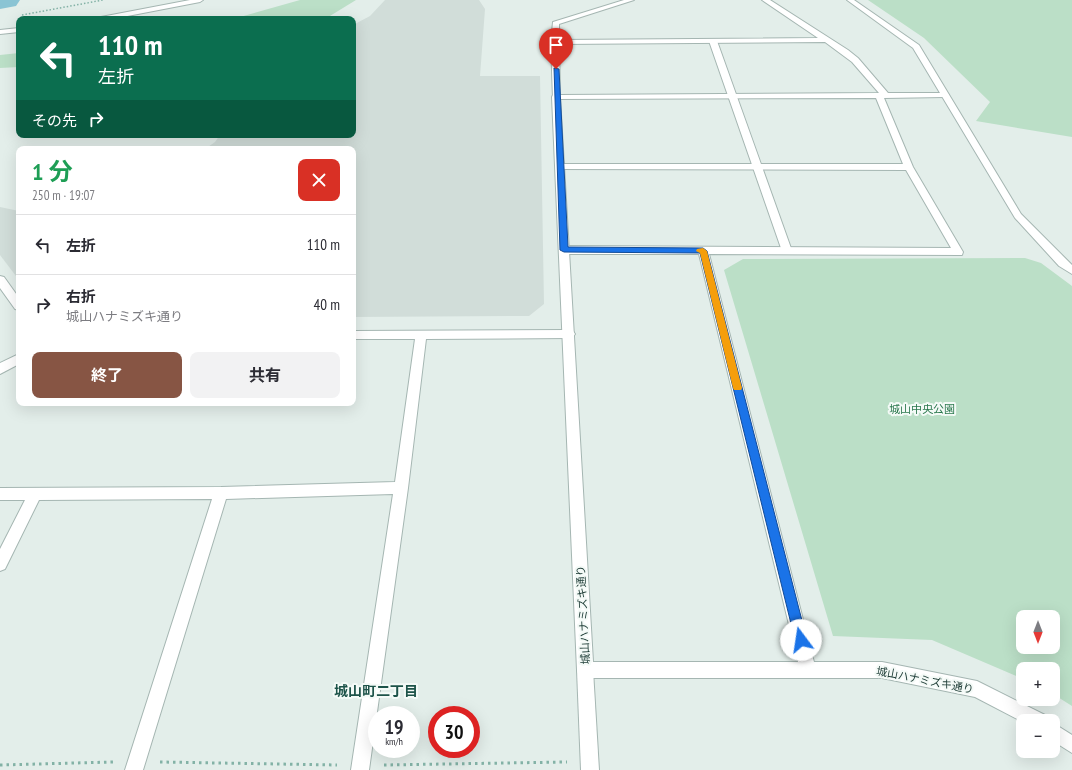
<!DOCTYPE html>
<html lang="ja">
<meta charset="utf-8">
<style>
body{margin:0;font-family:"PT Sans Narrow","Noto Sans JP",sans-serif;background:#f2f2f3;color:#2b2b33;height:100vh;display:flex;flex-direction:column;font-size:15px;white-space:nowrap}
*{box-sizing:border-box;margin:0}
p{font-size:13px;color:#7c7c81}
.icon{flex:none;width:22px;height:22px;fill:none;stroke:currentColor;stroke-width:2;stroke-linecap:round;stroke-linejoin:round}
.map{position:relative;flex:1;overflow:hidden}
.panel{position:absolute;left:16px;top:146px;width:340px;height:260px;display:flex;flex-direction:column;background:#fff;border-radius:8px;box-shadow:0 4px 16px #0002}
.panel>*{flex:none}
.hud{position:absolute;left:16px;top:16px;width:340px;height:122px;border-radius:8px;box-shadow:0 4px 16px #0002;background:#0b6e4f;color:#fff;overflow:hidden}
.needle{width:26px;rotate:180deg}
.tools{position:absolute;left:1016px;top:610px;display:grid;gap:8px}
.tools a{display:grid;place-items:center;width:44px;height:44px;border-radius:8px;background:#fff;box-shadow:0 4px 16px #0002;font-size:20px}
.speed{position:absolute;left:368px;top:706px;display:flex;gap:8px;font-size:20px;font-weight:700;text-align:center}
.speed>*{display:grid;place-content:center;width:52px;height:52px;border-radius:50%;background:#fff;box-shadow:0 4px 16px #0002;line-height:1}
.speed small{font-size:10px;font-weight:400}
.speed .limit{border:6px solid #d22;background:#fff;color:#111}
.pin{position:absolute;display:grid;place-items:center;width:34px;height:34px;color:#fff;margin:-41px -17px;border-radius:50% 50% 50% 0;rotate:-45deg;box-shadow:0 0 4px #0007}
.pin .icon{rotate:45deg}
.me{position:absolute;width:44px;margin:-22px;rotate:346deg;stroke-linejoin:round;filter:drop-shadow(0 0 3px #0008)}
.turn{display:flex;align-items:center;gap:14px;height:84px;padding:0 16px;font-size:18px}
.turn .icon{width:52px;height:52px;stroke-width:2.5}
.turn b{display:block;font-size:28px;line-height:34px}
.then{display:flex;align-items:center;height:38px;padding:0 16px;background:#0003;gap:8px;font-size:15px}
.round{display:grid;place-items:center;flex:none;width:42px;height:42px;border-radius:8px;background:#f2f2f3}
.head{display:flex;align-items:center;justify-content:space-between;height:68px;padding:0 16px}
h1{font-size:24px;font-weight:700;line-height:30px;color:#1e9e55}
.cta{display:flex;gap:8px;margin-top:auto;padding:8px 16px}
.cta a{flex:1;height:46px;border-radius:8px;background:#875544;color:#fff;font-size:16px;font-weight:700;line-height:46px;text-align:center}
.cta a+a{background:#f2f2f3;color:#2b2b33}
ul{padding:0;list-style:none}
li{display:flex;align-items:center;gap:12px;height:60px;padding:0 16px;border-top:1px solid #e1e1e2}
li div{flex:1}
li b{display:block;font-size:15px}
li em{font-style:normal}
.map>svg:first-child{display:block}
</style>
<div class="map">
<svg width="1072" height="770" viewBox="0 0 1072 770">
<rect width="100%" height="100%" fill="#e3eeea"/>
<g fill="#d1ddd9">
<polygon points="385,0 479,0 485,9 480,76 540,76 544,304 529,316 353,317 353,149 205,149 215,142 220,135 353,135 353,25 370,16"/>
<polygon points="0,207 19,211 19,280 0,255"/>
</g>
<g fill="#bbdfc7" fill-rule="evenodd">
<polygon points="300,0 356,0 325,19 233,19"/>
<polygon points="868,0 1072,0 1072,137 976,121 990,102 924,38"/>
<polygon points="19,53 19,67 0,68 0,55"/>
<path d="M1025,258L1041,263L1072,286V706L1053,694V669H1023V679L932,640L833,636L724,270L743,259ZM1023,617H1053V647H1023Z"/>
</g>
<g fill="none" stroke-linecap="round" stroke-linejoin="round">
<polygon fill="#8ac4d4" fill-rule="evenodd" points="0,0 20,0 16,6 0,9"/>
<defs>
<polygon id="pedestrian" points="710,39 713,39 717,41 792,251 791,254 783,254 782,251 709,41"/>
<g id="minor">
<path d="M624,0H634L559,24V40L818,38L762,0H770L848,50L858,58L888,93H945L949,95L945,97L884,98L913,167L963,252L962,255L709,254L816,670L814,676L808,678L802,676L800,670L699,254H564L560,253L559,250L560,247L564,246L951,248L906,170L557,169L556,167L560,164H903L876,98L553,99L551,42L553,22ZM825,42L852,62L879,93L560,95L559,44Z"/>
<polygon points="0,276 4,277 19,298 19,310 15,309 0,288"/>
<polygon points="569,330 573,331 575,334 573,337 569,338 426,339 408,488 369,770 351,770 393,494 226,499 143,770 125,770 212,499 39,500 5,569 0,571 0,549 25,500 0,500 0,488 221,487 395,482 415,339 353,339 353,331"/>
<polygon points="19,354 19,364 0,374 0,363"/>
<polygon points="585,662 591,664 593,670 599,770 581,770 577,670 579,664"/>
</g>
<g id="tertiary">
<polygon points="190,0 203,0 200,2 112,19 98,19 101,17"/>
<polygon points="847,0 854,0 919,45 1021,214 1072,265 1072,274 1059,266 1015,218 913,48"/>
<polygon points="19,28 19,32 0,34 0,30"/>
<polygon points="553,95 559,95 560,97 593,662 882,662 977,681 1045,715 1047,721 1023,722 975,697 882,678 585,678 579,676 577,670 552,97"/>
<polygon points="1053,723 1072,735 1072,753 1053,741"/>
</g>
</defs>
<use href="#pedestrian" stroke="#a5b6b2" stroke-width="2"/>
<use href="#minor" stroke="#a5b6b2" stroke-width="2"/>
<use href="#tertiary" stroke="#a5b6b2" stroke-width="2"/>
<polyline stroke="#83b2a6" stroke-width="1.5" stroke-dasharray="1.5 2" stroke-linecap="butt" points="22,15 103,0"/>
<g stroke="#83b2a6" stroke-width="3" stroke-dasharray="2.5 4" stroke-linecap="butt">
<polyline points="160,762 337,765"/>
<polyline points="0,765 113,762"/>
<polyline points="384,765 567,762"/>
</g>
<use href="#pedestrian" fill="#fff" fill-rule="evenodd"/>
<use href="#minor" fill="#fff" fill-rule="evenodd"/>
<use href="#tertiary" fill="#fff" fill-rule="evenodd"/>
</g>
<polygon fill="#1a73e8" stroke="#114b97" points="554,68 559,69 568,247 703,248 707,251 807,640 805,644 801,646 797,644 795,640 700,253 564,252 560,250"/>
<polygon fill="#f59e0b" points="703,248 707,251 742,388 741,390 734,390 733,388 700,253 696,251 697,249"/>
<g text-anchor="middle" dominant-baseline="central" stroke-width="4" stroke-linejoin="round" paint-order="stroke">
<g font-size="11" fill="#2a784d" stroke="#f4faf7">
<text x="922" y="409">城山中央公園</text>
</g>
<g font-size="11" fill="#22403a" stroke="#f4faf7">
<text transform="translate(583 615) rotate(-93)">城山ハナミズキ通り</text>
<text transform="translate(925 680) rotate(11)">城山ハナミズキ通り</text>
</g>
<g font-size="14" font-weight="bold" fill="#1d5349" stroke="#f4faf7">
<text x="376" y="691">城山町二丁目</text>
</g>
</g>
</svg>
<div class="tools">
<a><svg class="needle" viewBox="-14 -14 28 28"><path d="M0-13l5 13h-10z" fill="#e53935"/><path d="M0 13l5-13h-10z" fill="#7c7c81"/></svg></a>
<a>+</a>
<a>−</a>
</div>
<div class="speed"><div>19<small>km/h</small></div><div class="limit">30</div></div>
<div class="pin" style="left:556px;top:69px;background:#d93025"><svg class="icon" aria-label="arrive" viewBox="0 0 24 24"><path d="M6 21V4h12l-3 4 3 4H6"/></svg></div>
<svg class="me" style="left:801px;top:640px" viewBox="-20 -20 40 40"><circle r="19" fill="#fff"/><path d="M0-13L10 11 0 6-10 11z" fill="#1a73e8"/></svg>
<div class="hud">
<div class="turn"><svg class="icon" aria-label="left" viewBox="0 0 24 24"><path d="M17 20v-9H6M10 6l-5 5 5 5"/></svg><div><b>110 m</b>左折</div></div>
<div class="then">その先<svg class="icon" aria-label="right" viewBox="0 0 24 24"><path d="M7 20v-9h11M14 6l5 5-5 5"/></svg></div>
</div>
<section class="panel">
<div class="head"><div><h1>1 分</h1><p>250 m · 19:07</p></div><a class="round" style="background:#d93025;color:#fff"><svg class="icon" aria-label="close" viewBox="0 0 24 24"><path d="M6 6l12 12M18 6L6 18"/></svg></a></div>
<ul>
<li><svg class="icon" aria-label="left" viewBox="0 0 24 24"><path d="M17 20v-9H6M10 6l-5 5 5 5"/></svg><div><b>左折</b></div><em>110 m</em></li>
<li><svg class="icon" aria-label="right" viewBox="0 0 24 24"><path d="M7 20v-9h11M14 6l5 5-5 5"/></svg><div><b>右折</b><p>城山ハナミズキ通り</p></div><em>40 m</em></li>
</ul>
<div class="cta"><a>終了</a><a>共有</a></div>
</section>
</div>
